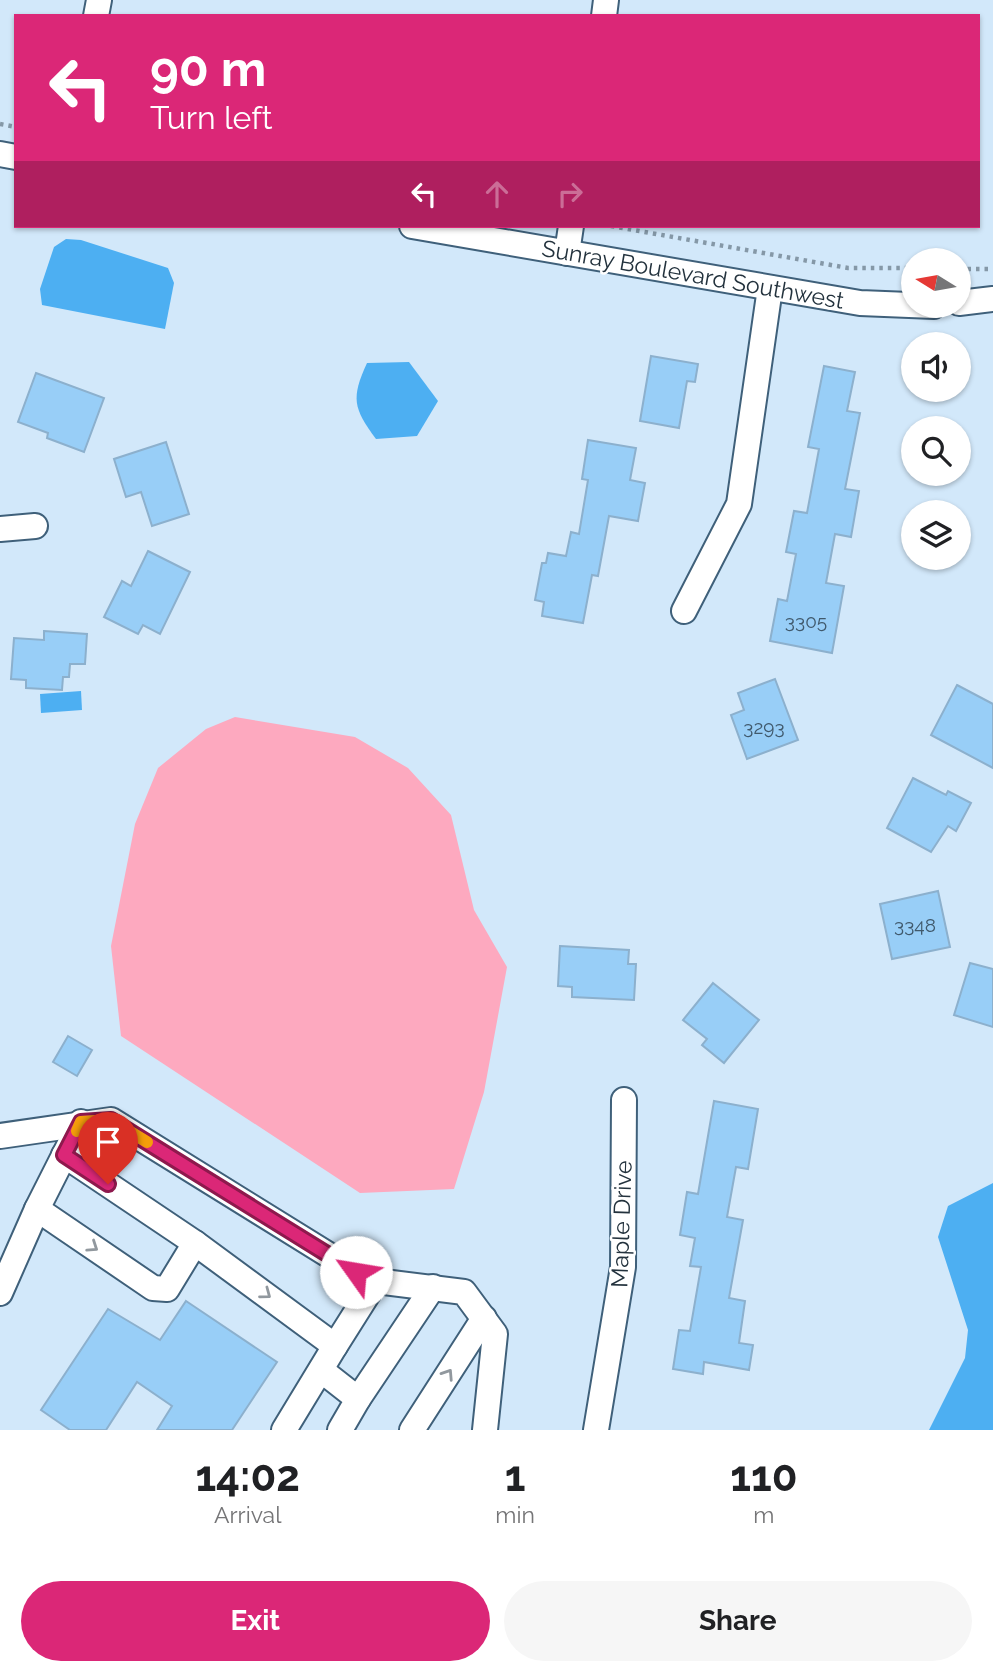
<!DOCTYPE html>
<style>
body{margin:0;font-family:Raleway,sans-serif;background:#f6f6f6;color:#202124;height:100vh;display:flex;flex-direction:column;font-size:26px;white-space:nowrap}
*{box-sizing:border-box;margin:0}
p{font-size:23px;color:#757577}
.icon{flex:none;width:38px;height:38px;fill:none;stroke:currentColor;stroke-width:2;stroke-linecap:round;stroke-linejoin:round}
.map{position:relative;height:1430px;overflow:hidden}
.details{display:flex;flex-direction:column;background:#fff;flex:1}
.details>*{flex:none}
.top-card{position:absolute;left:14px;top:14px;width:966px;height:214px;border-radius:0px;box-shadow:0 2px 5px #0004;background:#db2777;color:#fff;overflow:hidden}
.needle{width:46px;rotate:281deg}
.tools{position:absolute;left:901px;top:248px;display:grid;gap:14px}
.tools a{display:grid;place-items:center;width:70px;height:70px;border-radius:50%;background:#fff;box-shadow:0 2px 5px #0004;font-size:35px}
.pin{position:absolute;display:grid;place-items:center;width:60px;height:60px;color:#fff;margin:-72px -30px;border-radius:50% 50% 50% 0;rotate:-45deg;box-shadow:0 0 7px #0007}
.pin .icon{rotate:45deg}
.me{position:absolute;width:77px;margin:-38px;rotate:302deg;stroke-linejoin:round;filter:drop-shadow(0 0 5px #0008)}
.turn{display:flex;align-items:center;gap:24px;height:147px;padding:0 21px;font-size:32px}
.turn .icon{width:91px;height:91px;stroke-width:2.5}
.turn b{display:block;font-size:49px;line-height:60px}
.lanes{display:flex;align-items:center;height:66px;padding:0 21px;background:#0003;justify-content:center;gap:35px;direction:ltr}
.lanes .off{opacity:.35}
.eta{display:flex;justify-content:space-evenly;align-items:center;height:119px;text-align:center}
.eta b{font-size:42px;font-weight:700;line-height:49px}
.primary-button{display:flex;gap:14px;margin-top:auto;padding:14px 21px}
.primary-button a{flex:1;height:80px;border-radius:42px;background:#db2777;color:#fff;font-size:28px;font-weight:700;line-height:80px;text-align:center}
.primary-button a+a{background:#f6f6f6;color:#202124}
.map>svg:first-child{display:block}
</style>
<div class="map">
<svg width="993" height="1430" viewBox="0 0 993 1430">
<rect width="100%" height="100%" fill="#d2e8fa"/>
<polygon fill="#fda9bf" points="235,717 355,737 408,768 451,815 474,910 507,967 484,1092 454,1189 360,1193 121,1036 111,946 135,824 158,768 206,729"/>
<g fill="#4daff2">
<polygon points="66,239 81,240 168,268 174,283 165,329 42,305 40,289 54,247"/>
<path d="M409,362L438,401L417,436L376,439C353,408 351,398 367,363Z"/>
<polygon points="81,691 82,710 41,713 40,694"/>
<polygon points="993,1183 993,1430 929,1430 965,1358 968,1330 938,1237 948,1206"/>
</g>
<g fill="#98cef7" stroke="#8cb0cd" stroke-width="2">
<polygon points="651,356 698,364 695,382 687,381 679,428 640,421"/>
<polygon points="824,366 855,372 847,411 860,413 845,489 859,491 851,537 835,534 826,583 844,586 832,653 770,641 778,599 787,601 796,554 786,552 794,511 807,513 819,449 808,447"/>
<polygon points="36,373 104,398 84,452 47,438 48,433 18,422"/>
<polygon points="588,440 636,448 630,480 645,483 638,521 609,516 598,576 592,575 583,623 542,616 544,602 535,600 542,563 546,563 548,553 566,556 571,532 579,534 588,480 582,479"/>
<polygon points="166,442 189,514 152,526 141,492 126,497 114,459"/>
<polygon points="148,551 190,572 160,634 143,625 138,634 104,617 122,581 131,586"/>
<polygon points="44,631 87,634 85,664 70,664 69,677 63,677 62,690 26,688 26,680 11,679 14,638 44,640"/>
<polygon points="775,679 798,740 747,759 731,715 744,710 738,693"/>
<polygon points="957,685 993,704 993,768 931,735"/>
<polygon points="913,778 946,795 948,791 971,803 956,831 948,826 931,852 887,828"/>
<polygon points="938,891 950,947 892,959 880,904"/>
<polygon points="560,946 629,950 628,964 636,964 634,1000 572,997 572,987 558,986"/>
<polygon points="970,963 993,969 993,1027 954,1015"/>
<polygon points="713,983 759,1020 724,1063 702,1045 707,1039 683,1020"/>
<polygon points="68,1036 92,1050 77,1076 53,1062"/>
<polygon points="714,1101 758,1109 748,1169 736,1167 727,1217 743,1220 729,1298 745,1301 739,1343 753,1345 749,1370 704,1362 703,1374 673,1369 679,1330 690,1331 701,1267 690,1266 695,1238 680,1235 687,1192 698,1194"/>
<polygon points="186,1301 277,1362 232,1430 157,1430 172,1406 137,1382 106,1430 70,1430 41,1410 108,1309 160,1340"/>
</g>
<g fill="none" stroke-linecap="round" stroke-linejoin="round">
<defs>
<g id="minor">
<polyline points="96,16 99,0"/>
<polyline points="604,16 606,0"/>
<polyline points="0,154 16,157"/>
<polyline points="412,226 860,303 934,306"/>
<polyline points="567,253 571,226"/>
<polyline points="959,303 993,299"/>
<polyline points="0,529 35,526"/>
<polyline points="684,611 739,504 770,288"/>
<polyline points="0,1136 111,1120 356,1272 376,1281 464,1292 495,1334 485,1430"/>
<polyline points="64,1155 195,1243"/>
<polyline points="37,1209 153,1288 167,1289 195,1243 335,1346 284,1430"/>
<polyline points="0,1293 37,1209 81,1122"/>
<polyline points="335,1346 376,1281"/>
<polyline points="321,1370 358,1399 340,1430"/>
<polyline points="358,1399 433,1287"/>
<polyline points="412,1430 484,1318"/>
<polyline points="596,1430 623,1267 624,1100"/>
</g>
</defs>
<use href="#minor" stroke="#3f607a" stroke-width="28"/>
<g stroke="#8598a7" stroke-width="4.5" stroke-dasharray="3.5 5" stroke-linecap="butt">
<polyline points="0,124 16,127"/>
<polyline points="611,226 848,268 914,268"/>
<polyline points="959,269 993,269"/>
</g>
<use href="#minor" stroke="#fff" stroke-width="24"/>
</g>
<defs><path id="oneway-chevron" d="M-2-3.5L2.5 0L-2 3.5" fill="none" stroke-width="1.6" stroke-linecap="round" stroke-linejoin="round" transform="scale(1.75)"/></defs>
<g stroke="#91989e">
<use href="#oneway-chevron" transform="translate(93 1247) rotate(34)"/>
<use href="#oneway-chevron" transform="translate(266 1294) rotate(37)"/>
<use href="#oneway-chevron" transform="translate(448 1374) rotate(-57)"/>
</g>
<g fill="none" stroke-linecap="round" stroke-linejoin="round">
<defs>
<polyline id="route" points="108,1184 64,1155 81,1122 111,1120 356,1272"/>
</defs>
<use href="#route" stroke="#8e194d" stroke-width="18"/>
<use href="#route" stroke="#db2777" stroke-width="12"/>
<polyline stroke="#f59e0b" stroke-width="12" points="77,1131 81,1122 111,1120 147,1142"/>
</g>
<g text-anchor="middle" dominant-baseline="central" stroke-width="5" stroke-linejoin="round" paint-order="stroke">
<g font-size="19" fill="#40596c">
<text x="806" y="621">3305</text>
<text x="764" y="727">3293</text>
<text x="915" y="925">3348</text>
</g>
<g font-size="23" fill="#23323d" stroke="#fff">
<text transform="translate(693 274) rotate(10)">Sunray Boulevard Southwest</text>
<text transform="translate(621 1224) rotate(-88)">Maple Drive</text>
</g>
</g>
</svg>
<div class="tools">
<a><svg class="needle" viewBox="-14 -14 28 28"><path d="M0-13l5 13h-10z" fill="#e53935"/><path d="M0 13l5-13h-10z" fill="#757577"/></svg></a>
<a><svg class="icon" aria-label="sound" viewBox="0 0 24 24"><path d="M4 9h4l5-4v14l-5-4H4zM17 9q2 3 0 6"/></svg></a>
<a><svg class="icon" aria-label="search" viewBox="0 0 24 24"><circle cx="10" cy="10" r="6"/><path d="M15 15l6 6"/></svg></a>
<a><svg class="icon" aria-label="layers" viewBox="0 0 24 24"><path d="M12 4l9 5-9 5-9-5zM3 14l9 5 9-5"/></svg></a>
</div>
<div class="pin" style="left:108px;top:1184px;background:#d93025"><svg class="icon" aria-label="arrive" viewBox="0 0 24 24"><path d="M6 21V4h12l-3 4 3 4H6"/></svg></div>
<svg class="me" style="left:356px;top:1272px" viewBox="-20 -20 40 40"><circle r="19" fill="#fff"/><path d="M0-13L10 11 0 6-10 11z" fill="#db2777"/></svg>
<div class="top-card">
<div class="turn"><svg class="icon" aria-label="left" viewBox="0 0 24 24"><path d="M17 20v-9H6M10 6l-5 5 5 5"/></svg><div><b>90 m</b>Turn left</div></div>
<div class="lanes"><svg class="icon" aria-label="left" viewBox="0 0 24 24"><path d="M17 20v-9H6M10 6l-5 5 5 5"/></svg><svg class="icon off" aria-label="ahead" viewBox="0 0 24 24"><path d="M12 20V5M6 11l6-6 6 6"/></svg><svg class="icon off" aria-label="right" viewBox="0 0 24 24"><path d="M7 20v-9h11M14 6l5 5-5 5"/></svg></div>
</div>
</div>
<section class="details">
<div class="eta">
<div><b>14:02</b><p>Arrival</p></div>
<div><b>1</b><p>min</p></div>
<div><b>110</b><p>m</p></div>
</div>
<div class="primary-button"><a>Exit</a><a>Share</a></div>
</section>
